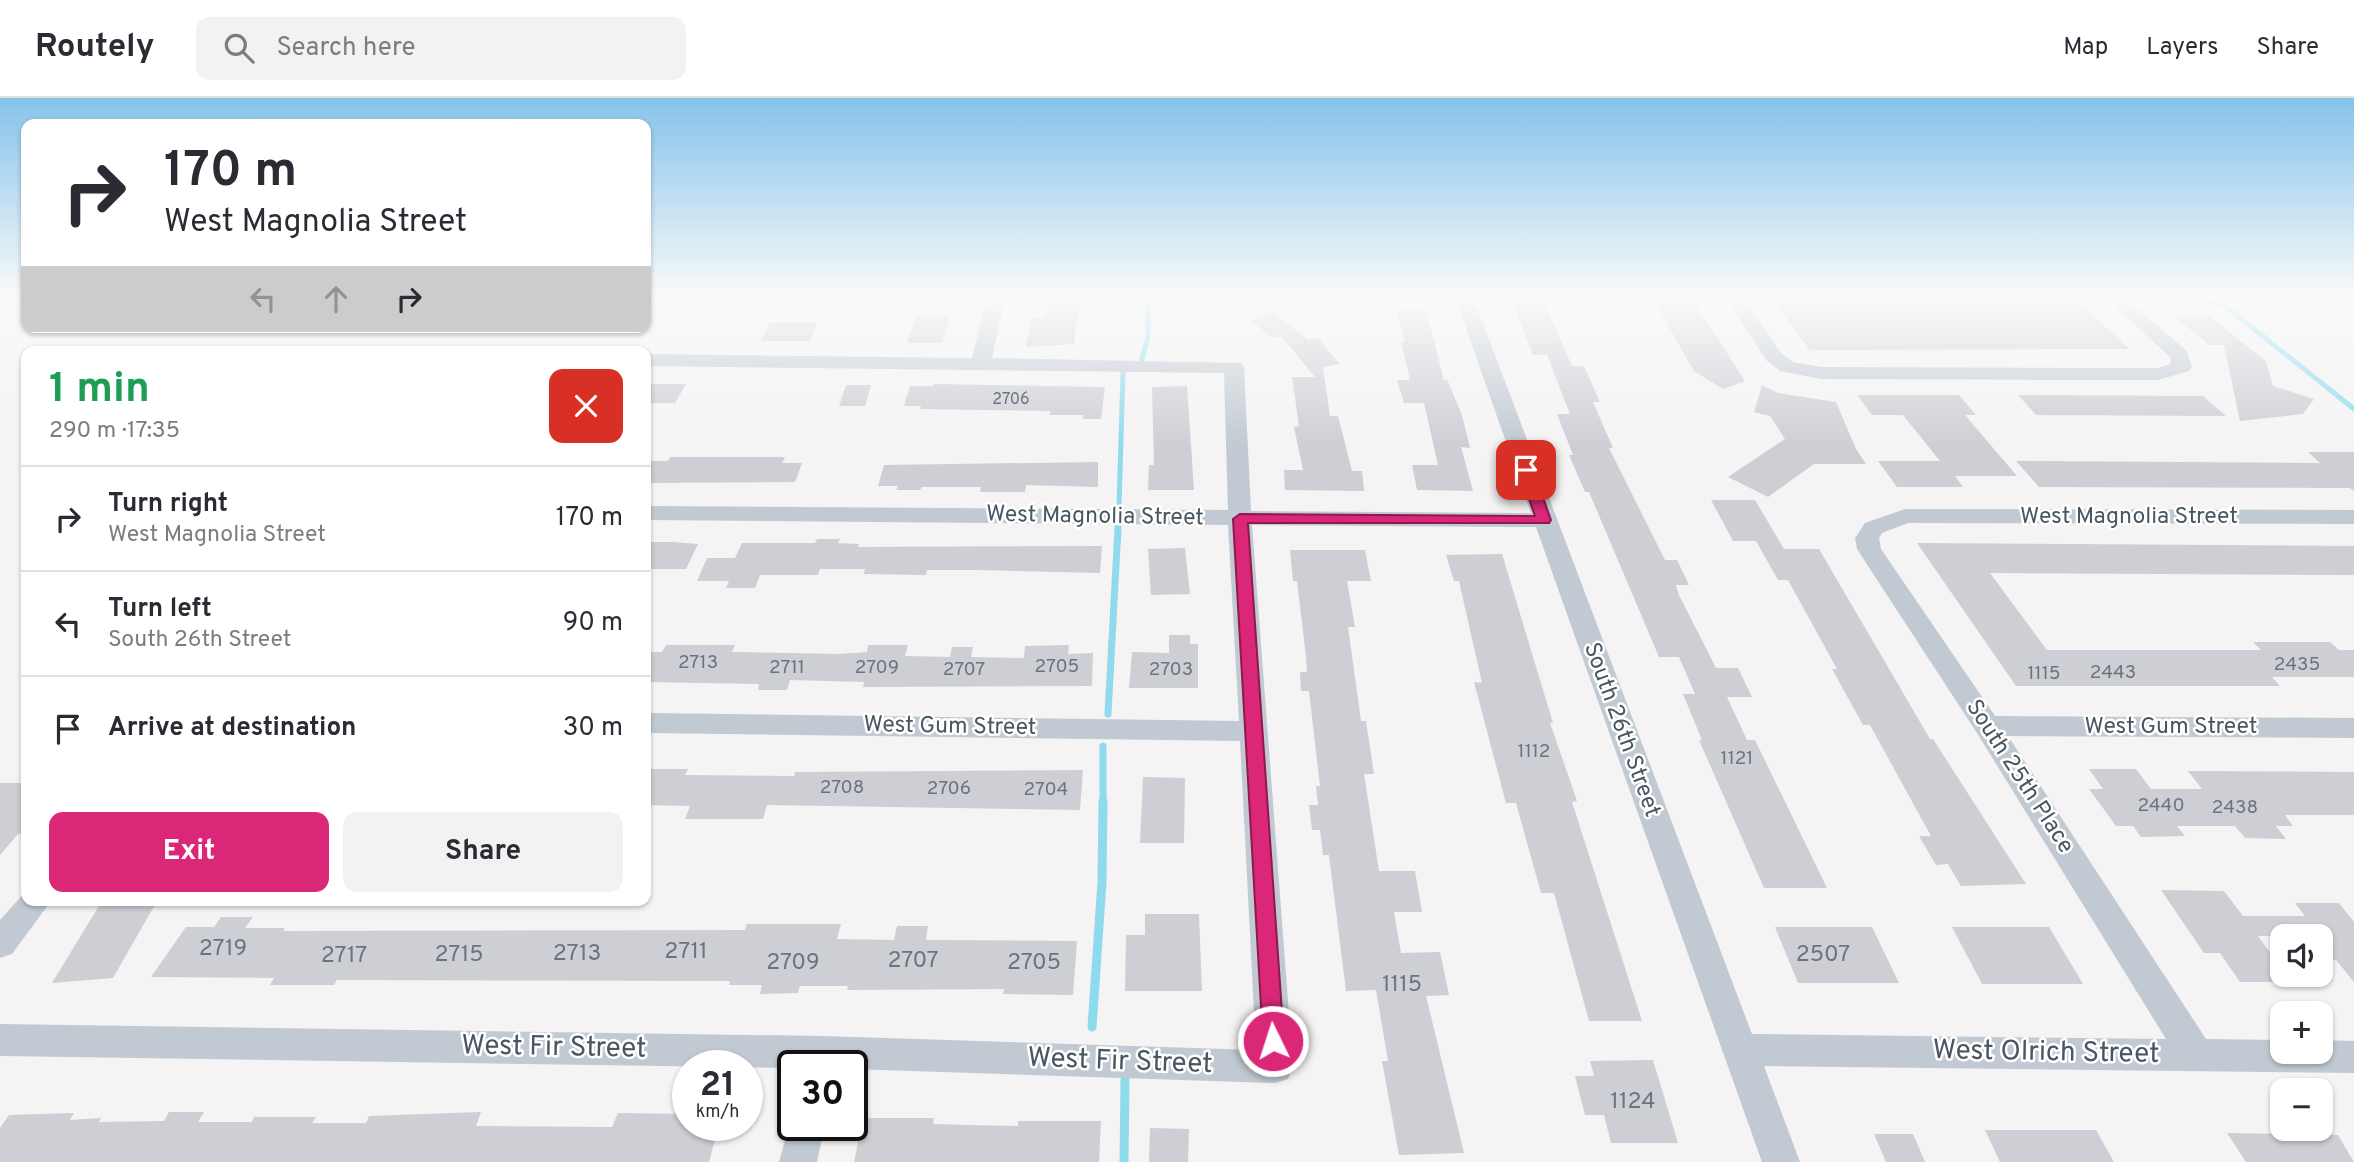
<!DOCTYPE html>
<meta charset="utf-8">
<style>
body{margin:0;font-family:Overpass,sans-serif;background:#f2f2f3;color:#2b2b33;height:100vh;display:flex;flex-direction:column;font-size:26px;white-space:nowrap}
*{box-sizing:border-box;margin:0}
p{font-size:23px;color:#7c7c81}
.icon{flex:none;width:38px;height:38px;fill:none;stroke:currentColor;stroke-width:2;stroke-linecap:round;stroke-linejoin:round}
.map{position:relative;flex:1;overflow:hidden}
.sheet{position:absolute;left:21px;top:248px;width:630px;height:560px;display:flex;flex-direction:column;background:#fff;border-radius:14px;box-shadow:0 2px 5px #0004}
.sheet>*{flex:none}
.guide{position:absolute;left:21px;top:21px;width:630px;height:214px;border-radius:14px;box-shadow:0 2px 5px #0004;background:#fff;color:#2b2b33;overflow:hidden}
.tools{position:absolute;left:2270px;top:826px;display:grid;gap:14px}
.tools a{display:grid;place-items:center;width:63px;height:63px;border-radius:14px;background:#fff;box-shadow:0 2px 5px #0004;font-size:35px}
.speed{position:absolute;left:672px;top:952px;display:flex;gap:14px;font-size:35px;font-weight:700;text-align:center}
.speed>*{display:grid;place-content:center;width:91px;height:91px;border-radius:50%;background:#fff;box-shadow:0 2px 5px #0004;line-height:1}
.speed small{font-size:18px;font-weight:400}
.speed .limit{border:4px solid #111;border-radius:10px;background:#fff;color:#111}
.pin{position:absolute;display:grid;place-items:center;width:60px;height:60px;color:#fff;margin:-30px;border-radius:14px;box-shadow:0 4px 10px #0006}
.me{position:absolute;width:77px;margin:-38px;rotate:356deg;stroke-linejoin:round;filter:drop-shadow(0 0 5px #0008)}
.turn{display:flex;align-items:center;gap:24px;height:147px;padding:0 28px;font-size:32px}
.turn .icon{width:91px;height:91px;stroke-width:2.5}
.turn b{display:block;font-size:49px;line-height:60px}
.lanes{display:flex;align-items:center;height:66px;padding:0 28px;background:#0003;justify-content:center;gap:35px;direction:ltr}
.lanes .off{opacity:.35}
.round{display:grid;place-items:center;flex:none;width:74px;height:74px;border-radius:14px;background:#f2f2f3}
.summary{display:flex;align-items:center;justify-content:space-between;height:119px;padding:0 28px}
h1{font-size:42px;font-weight:700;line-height:52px;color:#1e9e55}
.primary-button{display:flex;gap:14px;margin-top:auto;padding:14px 28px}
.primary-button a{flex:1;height:80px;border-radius:14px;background:#db2777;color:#fff;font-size:28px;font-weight:700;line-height:80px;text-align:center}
.primary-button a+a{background:#f2f2f3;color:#2b2b33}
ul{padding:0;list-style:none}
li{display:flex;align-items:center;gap:21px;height:105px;padding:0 28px;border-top:2px solid #e1e1e2}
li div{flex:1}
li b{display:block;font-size:26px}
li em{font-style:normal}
header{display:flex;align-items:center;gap:42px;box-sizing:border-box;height:98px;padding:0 35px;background:#fff;border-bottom:2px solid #e1e1e2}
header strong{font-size:33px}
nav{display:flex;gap:38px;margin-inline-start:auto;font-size:24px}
.search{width:490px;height:63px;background:#f2f2f3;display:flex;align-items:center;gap:18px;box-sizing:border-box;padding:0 24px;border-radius:14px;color:#7c7c81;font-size:26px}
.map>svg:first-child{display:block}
</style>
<header>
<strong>Routely</strong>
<div class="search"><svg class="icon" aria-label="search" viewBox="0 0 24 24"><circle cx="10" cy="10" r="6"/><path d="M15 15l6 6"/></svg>Search here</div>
<nav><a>Map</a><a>Layers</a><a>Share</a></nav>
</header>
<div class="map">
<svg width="2354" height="1064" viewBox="0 0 2354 1064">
<rect width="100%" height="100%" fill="#f5f3f3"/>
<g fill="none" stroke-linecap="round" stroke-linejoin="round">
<g stroke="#90daee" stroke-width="5">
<polyline points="2202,199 2229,211 2354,311"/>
<polyline points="1142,261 1148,239 1148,199"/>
<polyline points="1119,408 1123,275"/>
</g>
<g stroke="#90daee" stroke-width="7">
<polyline points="1108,616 1118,430"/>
<polyline points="1103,704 1103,648"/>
</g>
<g stroke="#90daee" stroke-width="9">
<polyline points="1092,929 1102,784 1103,703"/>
<polyline points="1124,1064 1125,982"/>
</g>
</g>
<g fill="#cdcfd5">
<polygon points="1050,199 1080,199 1074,246 1026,249 1031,220 1046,220"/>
<polygon points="1510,199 1542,199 1572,268 1584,268 1600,304 1593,304 1613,350 1609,350 1665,462 1677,462 1689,487 1676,487 1679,497 1716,570 1738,570 1752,599 1727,599 1747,642 1755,642 1827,790 1764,790 1699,642 1702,642 1683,596 1695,596 1679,559 1659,559 1589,394 1585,394 1569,357 1573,357 1557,316 1570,316 1547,257 1533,257"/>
<polygon points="1652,199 1691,199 1745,283 1723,291 1694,273"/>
<polygon points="1771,199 2073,199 2130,251 1810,252"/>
<polygon points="1396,212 1426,212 1444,282 1447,281 1462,317 1470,350 1461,349 1473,393 1417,392 1412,367 1438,367 1424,305 1404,305 1397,282 1410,282 1401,243 1405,243"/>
<polygon points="1273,214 1308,242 1318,240 1340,266 1323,269 1330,318 1338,318 1352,373 1362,373 1364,393 1285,392 1284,372 1303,372 1294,329 1299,328 1292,279 1315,279 1281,238 1272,240 1251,222"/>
<polygon points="916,217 950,217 942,245 907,245"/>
<polygon points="2173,217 2208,217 2266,263 2273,288 2314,301 2303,316 2240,323 2224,247 2209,247"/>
<polygon points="770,224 818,224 810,243 761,243"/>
<polygon points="646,286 686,286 675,305 646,305"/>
<polygon points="934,286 1105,289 1101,321 1083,321 1083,317 1050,317 1050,313 920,311 921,308 904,308 910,288 933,288"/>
<polygon points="846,287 871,287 865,308 839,308"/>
<polygon points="1762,287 1778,295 1836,304 1856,351 1866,366 1814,366 1768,399 1728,379 1785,341 1770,318 1754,314"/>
<polygon points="1187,288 1194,392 1148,392 1149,367 1154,367 1152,289"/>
<polygon points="1857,297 1959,297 1976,317 1965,317 2017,378 1955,378 1963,389 1897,389 1878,363 1940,363 1903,317 1872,317"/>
<polygon points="2018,297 2203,298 2226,318 2036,317"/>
<polygon points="2308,354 2354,354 2354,393 2350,390 2039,389 2016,363 2320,365"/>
<polygon points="670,359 785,359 782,365 802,365 795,384 646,385 646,363 668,363"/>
<polygon points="1098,364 1098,389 1026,387 1025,394 980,394 981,389 922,389 920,392 896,392 898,388 878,388 884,367"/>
<polygon points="1711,402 1755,402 1784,451 1819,451 1930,641 1933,641 2026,786 1961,788 1948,766 1936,767 1919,738 1931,738 1870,627 1863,627 1832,571 1837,571 1788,482 1778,482 1756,443 1733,443"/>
<polygon points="817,441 840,441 838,445 859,446 858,449 1102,448 1100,475 978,472 927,472 926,477 864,476 865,471 820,471 818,477 760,477 755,490 726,490 729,483 697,483 707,460 735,460 742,445 815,445"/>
<polygon points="646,444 673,444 698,446 686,471 646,471"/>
<polygon points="1917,445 2354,448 2354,477 1990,475 2047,552 2261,552 2253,544 2330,544 2339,552 2354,552 2354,579 2272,579 2280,588 2016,588"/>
<polygon points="1185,450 1190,496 1151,497 1148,451"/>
<polygon points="1290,452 1365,452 1371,483 1347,483 1355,529 1348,529 1361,623 1366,623 1374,676 1364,676 1379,773 1415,773 1422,814 1394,814 1401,855 1440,854 1449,897 1426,898 1464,1055 1399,1057 1382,963 1388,963 1376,892 1346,893 1329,757 1323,757 1320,732 1312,732 1309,707 1318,707 1316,688 1320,688 1309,593 1301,593 1300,574 1307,574 1306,558 1297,483 1293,483"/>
<polygon points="1502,456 1553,625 1550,625 1577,703 1572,704 1642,923 1589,923 1554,795 1541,795 1516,705 1506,705 1474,584 1482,585 1459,483 1454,483 1446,457"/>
<polygon points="1169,537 1190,537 1190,546 1198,546 1198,590 1129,590 1132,554 1169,555"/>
<polygon points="666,547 735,547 732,554 839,556 867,554 868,547 908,547 905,558 950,559 952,549 973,549 971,559 1024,560 1025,548 1069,547 1068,556 1093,555 1092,588 863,589 864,584 790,582 787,592 758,592 759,586 646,584 646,554 662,554"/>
<polygon points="646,671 688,671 685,677 794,678 795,674 1083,672 1080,712 767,707 763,721 685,721 690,708 646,707"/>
<polygon points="2089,671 2136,671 2151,691 2202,691 2188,673 2354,674 2354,717 2285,717 2293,728 2276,728 2286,741 2245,740 2235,728 2177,728 2185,738 2141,739 2133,728 2116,728 2089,691 2103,691"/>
<polygon points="1143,679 1185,680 1184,745 1140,745"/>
<polygon points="0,685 26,685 26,736 18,736 0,757"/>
<polygon points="2161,792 2224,793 2243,818 2305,818 2295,805 2339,805 2354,824 2354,884 2336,862 2320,862 2320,838 2258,838 2282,871 2282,877 2287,877 2292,884 2240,884 2220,855 2204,855"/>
<polygon points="102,803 157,803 113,880 52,885"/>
<polygon points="1145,816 1199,816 1202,893 1125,893 1126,837 1145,837"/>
<polygon points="221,819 253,819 245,830 285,830 283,833 745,832 747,826 841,826 837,841 894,842 897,828 928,828 926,842 1077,843 1073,897 1003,896 1004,891 847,892 848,888 800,888 798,895 760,896 762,887 729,887 730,883 337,882 334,887 270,887 274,880 151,879 186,829 214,829"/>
<polygon points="1775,829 1872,829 1899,885 1798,885"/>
<polygon points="1952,829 2049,829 2083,886 1982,886"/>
<polygon points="1653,962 1678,1045 1611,1045 1604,1017 1585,1017 1575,978 1594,978 1590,963"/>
<polygon points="169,1014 204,1014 198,1024 252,1024 254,1019 316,1019 312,1025 366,1025 369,1018 481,1014 476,1028 612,1029 618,1015 688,1016 688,1027 719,1027 709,1064 0,1064 0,1030 9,1017 74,1015 70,1022 101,1020 99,1024 164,1023"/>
<polygon points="863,1020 934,1020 933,1026 969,1027 1018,1028 1018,1023 1101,1023 1099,1064 854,1064"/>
<polygon points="1150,1030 1189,1031 1188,1064 1149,1064"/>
<polygon points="1985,1032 2096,1032 2114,1064 2000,1064"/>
<polygon points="2227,1035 2338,1037 2354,1064 2246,1064"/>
<polygon points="1874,1036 1913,1036 1925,1064 1886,1064"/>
</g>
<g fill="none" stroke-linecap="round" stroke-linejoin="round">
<g fill="#c1cad2" fill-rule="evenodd">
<polygon points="987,199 1005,199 992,260 1241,265 1244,269 1251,413 1531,415 1455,199 1473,199 1752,936 2166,941 1977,635 1857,451 1855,440 1865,425 1905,411 2354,412 2354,426 1908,425 1882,435 1879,440 1881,451 1995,618 2354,620 2354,640 2008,638 2206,941 2282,942 2282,954 2320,954 2320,942 2354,943 2354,975 1764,968 1800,1064 1762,1064 1536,429 1252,427 1293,969 1288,981 1275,985 852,971 852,968 793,970 0,958 0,926 822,938 1256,952 1240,643 646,635 646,615 1239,623 1228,427 646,422 646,408 1228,412 1224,275 646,268 646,256 972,260"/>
<polygon points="1726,199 1744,199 1780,254 1793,264 1821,269 2157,270 2171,266 2170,259 2104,199 2124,199 2187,253 2192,269 2189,273 2158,282 1821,281 1780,273 1766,262"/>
<polygon points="26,793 26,803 51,803 12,856 0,860 0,822"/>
<polygon points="793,1014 793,1027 825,1027 817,1064 779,1064"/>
</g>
</g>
<linearGradient id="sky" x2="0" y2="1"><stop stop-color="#85c3ea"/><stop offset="0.57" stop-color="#fafafa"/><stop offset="1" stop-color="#fafafa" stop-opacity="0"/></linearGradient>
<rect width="2354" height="348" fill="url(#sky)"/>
<polygon fill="#db2777" stroke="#8e194d" stroke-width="2" points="1526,368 1533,372 1551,422 1549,425 1248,425 1284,943 1281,950 1273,953 1266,950 1263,943 1233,421 1240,416 1535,418 1519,372"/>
<g text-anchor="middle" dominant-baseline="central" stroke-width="5" stroke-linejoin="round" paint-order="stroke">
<g font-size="16" fill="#6b747e">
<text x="1011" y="302">2706</text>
</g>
<g font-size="19" fill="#6b747e">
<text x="698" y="565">2713</text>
<text x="2297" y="567">2435</text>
<text x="1057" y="569">2705</text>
<text x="787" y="570">2711</text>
<text x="877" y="570">2709</text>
<text x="964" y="572">2707</text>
<text x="1171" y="572">2703</text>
<text x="2113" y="575">2443</text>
<text x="2044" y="576">1115</text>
<text x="1534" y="654">1112</text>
<text x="1737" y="661">1121</text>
<text x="842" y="690">2708</text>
<text x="949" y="691">2706</text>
<text x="1046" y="692">2704</text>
<text x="2161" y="708">2440</text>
<text x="2235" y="710">2438</text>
</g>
<g font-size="23" fill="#4a5661" stroke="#fff">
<text transform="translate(1095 419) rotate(1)">West Magnolia Street</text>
<text x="2129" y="419">West Magnolia Street</text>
<text transform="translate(950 629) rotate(1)">West Gum Street</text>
<text x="2171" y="629">West Gum Street</text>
<text transform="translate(1621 632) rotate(70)">South 26th Street</text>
<text transform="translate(2019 679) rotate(57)">South 25th Place</text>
</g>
<g font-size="23" fill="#6b747e">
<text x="223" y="851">2719</text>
<text x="686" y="854">2711</text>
<text x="577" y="856">2713</text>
<text x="459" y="857">2715</text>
<text x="1823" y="857">2507</text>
<text x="344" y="858">2717</text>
<text x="913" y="863">2707</text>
<text x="793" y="865">2709</text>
<text x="1034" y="865">2705</text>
<text x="1402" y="887">1115</text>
<text x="1633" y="1004">1124</text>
</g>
<g font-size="28" fill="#4a5661" stroke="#fff">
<text transform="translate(554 950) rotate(1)">West Fir Street</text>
<text transform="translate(2046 955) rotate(1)">West Olrich Street</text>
<text transform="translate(1120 964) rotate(2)">West Fir Street</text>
</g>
</g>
</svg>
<div class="tools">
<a><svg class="icon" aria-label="sound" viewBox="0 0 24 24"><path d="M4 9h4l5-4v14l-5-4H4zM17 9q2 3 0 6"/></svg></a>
<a>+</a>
<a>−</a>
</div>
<div class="speed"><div>21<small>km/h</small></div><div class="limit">30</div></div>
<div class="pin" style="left:1526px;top:372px;background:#d93025"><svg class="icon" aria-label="arrive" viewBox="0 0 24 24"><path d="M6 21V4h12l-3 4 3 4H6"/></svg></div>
<svg class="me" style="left:1273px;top:943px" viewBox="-20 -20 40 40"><circle r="17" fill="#db2777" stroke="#fff" stroke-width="3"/><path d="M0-11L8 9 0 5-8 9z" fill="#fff"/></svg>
<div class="guide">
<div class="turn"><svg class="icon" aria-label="right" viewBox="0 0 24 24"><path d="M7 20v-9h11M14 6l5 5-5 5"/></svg><div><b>170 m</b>West Magnolia Street</div></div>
<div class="lanes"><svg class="icon off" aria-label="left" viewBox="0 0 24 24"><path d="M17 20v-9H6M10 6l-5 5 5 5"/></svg><svg class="icon off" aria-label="ahead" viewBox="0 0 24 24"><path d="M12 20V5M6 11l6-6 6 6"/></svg><svg class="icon" aria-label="right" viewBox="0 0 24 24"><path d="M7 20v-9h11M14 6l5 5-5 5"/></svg></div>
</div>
<section class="sheet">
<div class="summary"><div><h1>1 min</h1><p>290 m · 17:35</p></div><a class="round" style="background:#d93025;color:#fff"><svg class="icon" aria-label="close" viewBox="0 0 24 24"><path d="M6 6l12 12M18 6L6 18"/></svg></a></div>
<ul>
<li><svg class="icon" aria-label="right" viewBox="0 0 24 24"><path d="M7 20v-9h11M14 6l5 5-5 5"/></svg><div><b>Turn right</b><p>West Magnolia Street</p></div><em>170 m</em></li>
<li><svg class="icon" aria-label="left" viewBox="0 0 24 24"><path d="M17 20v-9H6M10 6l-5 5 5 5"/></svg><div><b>Turn left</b><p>South 26th Street</p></div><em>90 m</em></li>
<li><svg class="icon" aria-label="arrive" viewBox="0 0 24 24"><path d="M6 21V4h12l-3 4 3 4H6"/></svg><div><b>Arrive at destination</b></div><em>30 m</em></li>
</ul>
<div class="primary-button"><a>Exit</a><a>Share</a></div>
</section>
</div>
